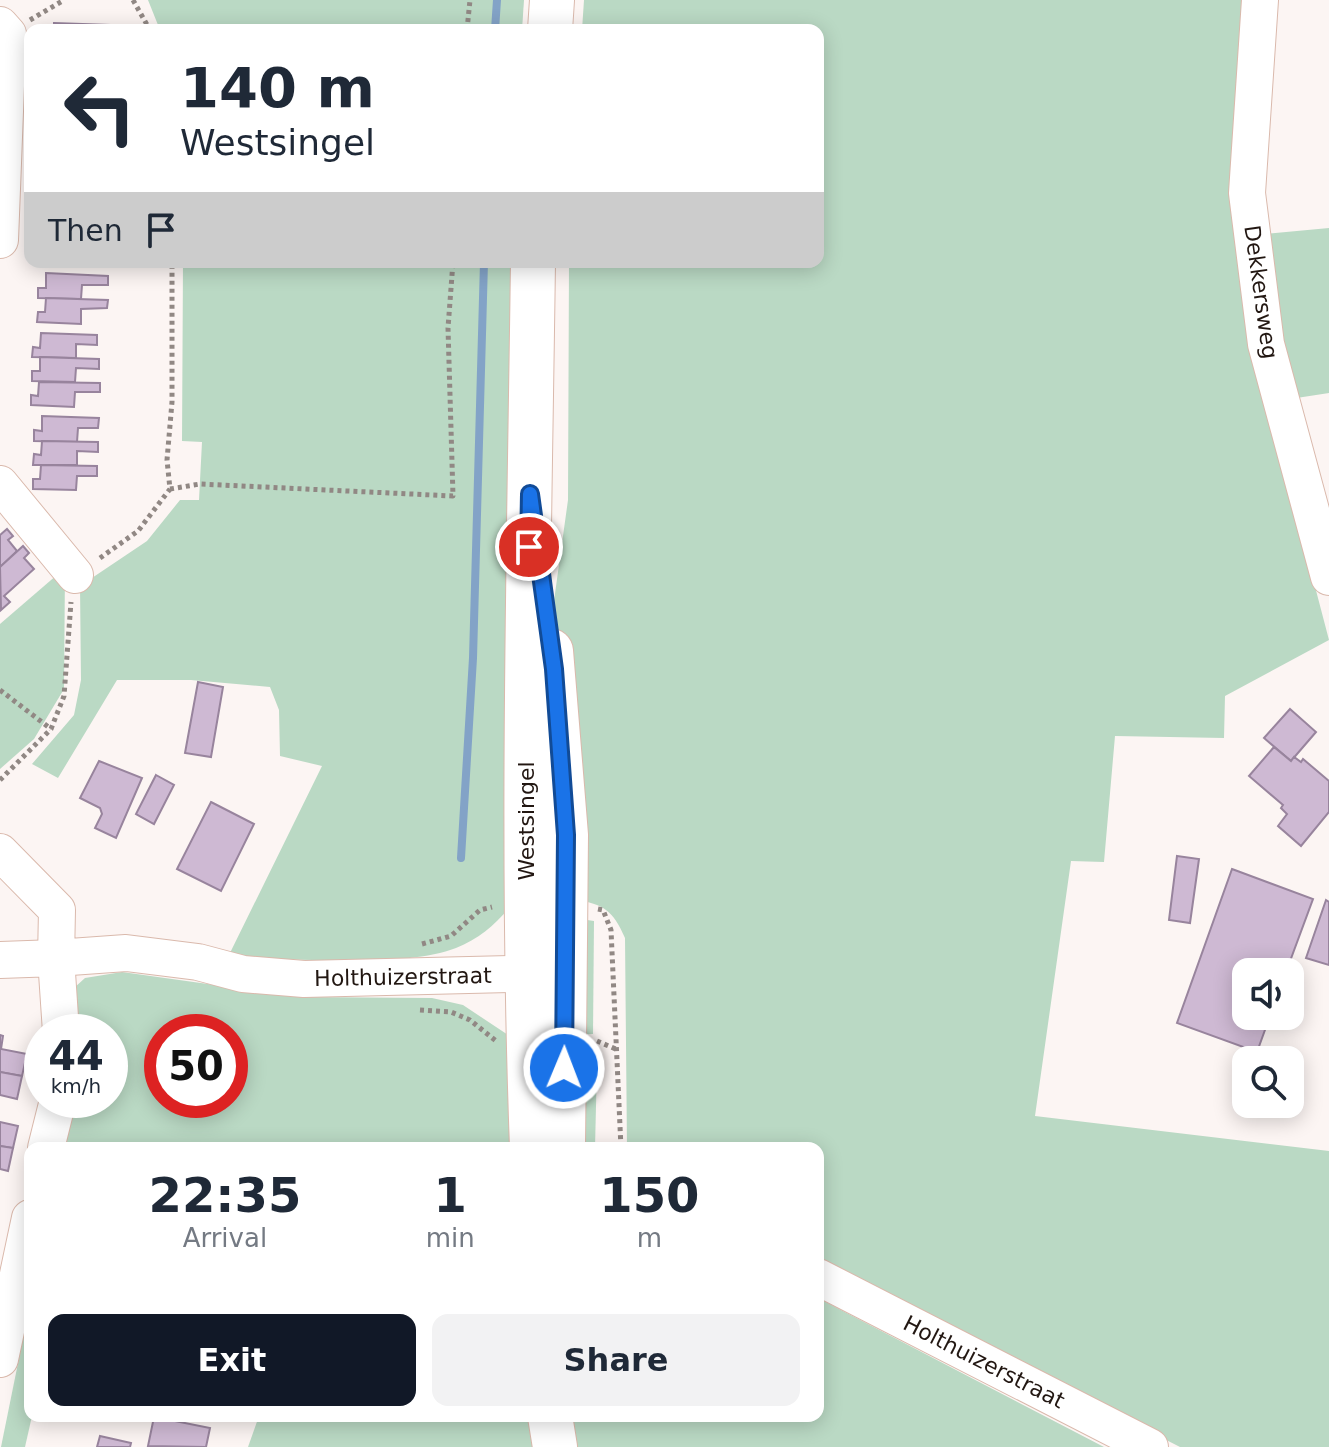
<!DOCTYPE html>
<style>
body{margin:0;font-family:"DejaVu Sans",sans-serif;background:#f2f2f3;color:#1f2937;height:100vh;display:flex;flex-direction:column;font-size:30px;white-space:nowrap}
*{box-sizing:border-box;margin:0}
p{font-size:26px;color:#747a83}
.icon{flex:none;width:44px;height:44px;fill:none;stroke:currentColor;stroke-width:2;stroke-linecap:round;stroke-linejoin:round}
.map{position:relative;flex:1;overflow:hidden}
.sheet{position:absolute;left:24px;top:1142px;width:800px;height:280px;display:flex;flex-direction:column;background:#fff;border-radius:16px;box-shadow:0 4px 20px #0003}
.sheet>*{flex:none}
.top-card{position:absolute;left:24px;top:24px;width:800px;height:244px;border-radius:16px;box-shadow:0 4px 20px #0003;background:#fff;color:#1f2937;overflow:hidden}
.controls{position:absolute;left:1232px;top:958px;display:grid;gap:16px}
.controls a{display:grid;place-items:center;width:72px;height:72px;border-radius:16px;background:#fff;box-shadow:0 4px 20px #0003;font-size:40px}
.speed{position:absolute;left:24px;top:1014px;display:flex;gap:16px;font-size:40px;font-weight:700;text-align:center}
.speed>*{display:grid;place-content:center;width:104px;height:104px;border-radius:50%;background:#fff;box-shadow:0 4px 20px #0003;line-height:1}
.speed small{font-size:20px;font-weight:400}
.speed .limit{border:12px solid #d22;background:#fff;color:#111}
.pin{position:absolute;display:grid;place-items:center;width:68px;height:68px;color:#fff;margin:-34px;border:4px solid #fff;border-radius:50%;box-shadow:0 2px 8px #0007}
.me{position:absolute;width:88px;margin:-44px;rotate:1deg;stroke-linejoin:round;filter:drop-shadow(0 0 6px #0008)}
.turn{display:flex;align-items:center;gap:28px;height:168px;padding:0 24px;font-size:36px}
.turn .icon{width:104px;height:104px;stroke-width:2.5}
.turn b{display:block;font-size:56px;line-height:68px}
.then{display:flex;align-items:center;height:76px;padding:0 24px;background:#0003;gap:16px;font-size:30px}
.eta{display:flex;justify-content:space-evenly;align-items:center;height:136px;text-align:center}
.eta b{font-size:48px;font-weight:600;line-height:56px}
.action{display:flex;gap:16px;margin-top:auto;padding:16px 24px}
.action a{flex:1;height:92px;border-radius:16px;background:#111827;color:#fff;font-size:32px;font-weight:600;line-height:92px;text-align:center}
.action a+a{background:#f2f2f3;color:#1f2937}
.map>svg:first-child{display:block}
</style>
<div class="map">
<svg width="1329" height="1447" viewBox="0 0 1329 1447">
<rect width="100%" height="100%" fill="#fcf5f3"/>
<g fill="#bad9c4" fill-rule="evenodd">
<polygon points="148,0 524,0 522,30 160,30"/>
<path d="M584,0H1253L1270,415L1329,640L1225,696L1224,738L1115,736L1104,862L1071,861L1035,1116L1329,1151V1447H1180L818,1262V1148H627L625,938C613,910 604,905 575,899V810L553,608L568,500L569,262H818V30H582Z"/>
<polygon points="1329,228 1329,393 1290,399 1265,234"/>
<path d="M183,262H515L509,908C494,926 478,939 456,948C401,969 289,958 228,957L322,766L280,756L279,710L270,687L191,680H117L58,778L32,764L74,715L81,680L80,586L147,541L180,500H199L202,442L182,441Z"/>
<polygon points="65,568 64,689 34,739 0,769 0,624"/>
<polygon points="574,918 594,921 593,1034 572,1035"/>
<path d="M122,972L301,997L432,998L463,1005L514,1039L519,1148H62L71,1100H110V1032H75L74,988L85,978ZM162,1032H230V1100H162Z"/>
<polygon points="573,1064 597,1064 595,1148 574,1148"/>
<polygon points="818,1298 1104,1447 574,1447 574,1416 818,1416"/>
<polygon points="30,1304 32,1416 25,1447 1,1447"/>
<polygon points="259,1416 543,1416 543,1447 248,1447"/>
</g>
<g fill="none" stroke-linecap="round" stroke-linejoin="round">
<g stroke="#83a3c7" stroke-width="8">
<polyline points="495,30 497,0"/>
<polyline points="461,858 473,658 484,262"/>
</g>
</g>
<g fill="#ceb9d3" stroke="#98849d" stroke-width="2">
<polygon points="54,23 110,25 110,30 54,30"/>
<polygon points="46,273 108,276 108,285 82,285 81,299 38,298 38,288 46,288"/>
<polygon points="46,298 108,300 107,308 81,309 81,324 37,322 38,312 45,312"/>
<polygon points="41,333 97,335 97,345 76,344 76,358 32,357 33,347 40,348"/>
<polygon points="40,357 99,359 99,369 76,368 75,382 32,381 32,371 40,371"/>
<polygon points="39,382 100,383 100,392 75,392 74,407 31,405 31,395 38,396"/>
<polygon points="42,416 99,418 98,428 78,428 77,442 34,441 34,430 42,431"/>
<polygon points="42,441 98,442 98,452 77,451 77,465 33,465 34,454 41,455"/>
<polygon points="41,465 97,466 97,476 77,476 76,490 33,489 33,479 40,479"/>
<polygon points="7,529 13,536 8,540 17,551 0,567 0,535"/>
<polygon points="23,546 29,553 24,558 34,569 4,596 10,602 1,610 0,567"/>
<polygon points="198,682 223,687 211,757 185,753"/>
<polygon points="1290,709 1316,732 1291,761 1264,738"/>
<polygon points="1274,747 1291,761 1294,757 1301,762 1303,759 1329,781 1329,812 1301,846 1278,826 1287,814 1281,808 1283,805 1249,776"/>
<polygon points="99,761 142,778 116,838 95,828 102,814 100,808 80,798"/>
<polygon points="156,775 174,785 154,824 136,814"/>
<polygon points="211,802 254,824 221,891 177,869"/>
<polygon points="1177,856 1199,859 1190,923 1169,920"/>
<polygon points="1232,869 1313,899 1286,972 1246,972 1246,1016 1270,1016 1257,1052 1177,1023"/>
<polygon points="1326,900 1329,902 1329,965 1306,958"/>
<polygon points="0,1035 3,1036 1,1049 27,1054 22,1076 0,1072"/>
<polygon points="0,1072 22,1076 17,1099 0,1095"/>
<polygon points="0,1122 18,1126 13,1148 0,1146"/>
<polygon points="0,1146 13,1148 8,1171 0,1169"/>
<polygon points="150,1416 210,1428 206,1447 148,1446 154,1417"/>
<polygon points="100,1436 131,1443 130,1447 97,1447"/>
</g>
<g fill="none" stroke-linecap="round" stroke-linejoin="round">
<defs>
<g id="minor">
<polyline points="1260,0 1247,193 1266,344 1329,577"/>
<polyline points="0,25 8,34 0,240"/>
<polyline points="0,484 75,575"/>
<polyline points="0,852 57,910 56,958 126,953 198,962 243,974 304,979 554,973"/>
<polyline points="0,960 56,958 61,1032"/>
<polyline points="46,1148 58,1100"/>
<polyline points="818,1277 1150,1447"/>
<polyline points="0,1359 30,1218"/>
</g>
<g id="major">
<polyline points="550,30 552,0"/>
<polyline points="551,651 566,835 563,1148"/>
<path d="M532,1148C521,853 529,557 533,262"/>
<polyline points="550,1416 555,1447"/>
</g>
</defs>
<use href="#minor" stroke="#dab9ac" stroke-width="38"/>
<use href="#major" stroke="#dab9ac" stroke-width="46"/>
<g stroke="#918884" stroke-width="5" stroke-dasharray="4 4" stroke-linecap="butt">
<polyline points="133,0 150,30"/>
<polyline points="30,20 64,0"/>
<polyline points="467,30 470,0"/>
<polyline points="170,489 200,484 453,496 448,328 453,262"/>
<polyline points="100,558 138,531 170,489 167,460 172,402 172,262"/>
<polyline points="0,690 51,729"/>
<polyline points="0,780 51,729 64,696 71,602"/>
<polyline points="598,909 603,910 611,930 621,1148"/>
<polyline points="422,944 451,936 480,910 492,907"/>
<polyline points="420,1010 451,1012 470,1020 496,1041"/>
<polyline points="597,1041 618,1050"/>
</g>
<use href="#minor" stroke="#fff" stroke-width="36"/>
<use href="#major" stroke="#fff" stroke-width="44"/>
</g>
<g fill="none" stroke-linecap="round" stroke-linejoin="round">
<defs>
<polyline id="route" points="529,547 530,494 554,669 566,835 564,1068"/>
</defs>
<use href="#route" stroke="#114b97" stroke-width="20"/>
<use href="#route" stroke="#1a73e8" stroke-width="14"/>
</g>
<g text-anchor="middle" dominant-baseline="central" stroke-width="8" stroke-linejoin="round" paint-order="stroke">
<g font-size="22" fill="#221712" stroke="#fff">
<text transform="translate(1261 292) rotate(82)">Dekkersweg</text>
<text transform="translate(526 821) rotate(-90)">Westsingel</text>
<text transform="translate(403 977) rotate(-1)">Holthuizerstraat</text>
<text transform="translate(984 1362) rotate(27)">Holthuizerstraat</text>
</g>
</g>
</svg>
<div class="controls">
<a><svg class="icon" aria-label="sound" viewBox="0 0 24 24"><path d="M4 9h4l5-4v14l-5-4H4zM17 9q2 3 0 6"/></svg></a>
<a><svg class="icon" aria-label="search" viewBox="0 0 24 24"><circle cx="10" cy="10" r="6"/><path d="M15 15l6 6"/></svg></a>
</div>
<div class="speed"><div>44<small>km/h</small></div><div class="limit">50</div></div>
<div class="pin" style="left:529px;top:547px;background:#d93025"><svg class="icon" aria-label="arrive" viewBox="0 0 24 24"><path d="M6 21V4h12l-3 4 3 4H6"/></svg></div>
<svg class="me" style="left:564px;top:1068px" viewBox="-20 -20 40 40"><circle r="17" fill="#1a73e8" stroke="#fff" stroke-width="3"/><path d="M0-11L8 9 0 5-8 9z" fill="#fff"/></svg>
<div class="top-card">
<div class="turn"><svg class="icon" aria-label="left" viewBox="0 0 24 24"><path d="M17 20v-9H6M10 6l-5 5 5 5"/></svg><div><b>140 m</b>Westsingel</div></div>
<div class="then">Then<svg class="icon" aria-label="arrive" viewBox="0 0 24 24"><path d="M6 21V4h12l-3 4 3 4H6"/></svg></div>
</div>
<section class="sheet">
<div class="eta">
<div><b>22:35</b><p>Arrival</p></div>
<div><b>1</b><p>min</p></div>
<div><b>150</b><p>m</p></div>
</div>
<div class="action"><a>Exit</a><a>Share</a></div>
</section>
</div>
